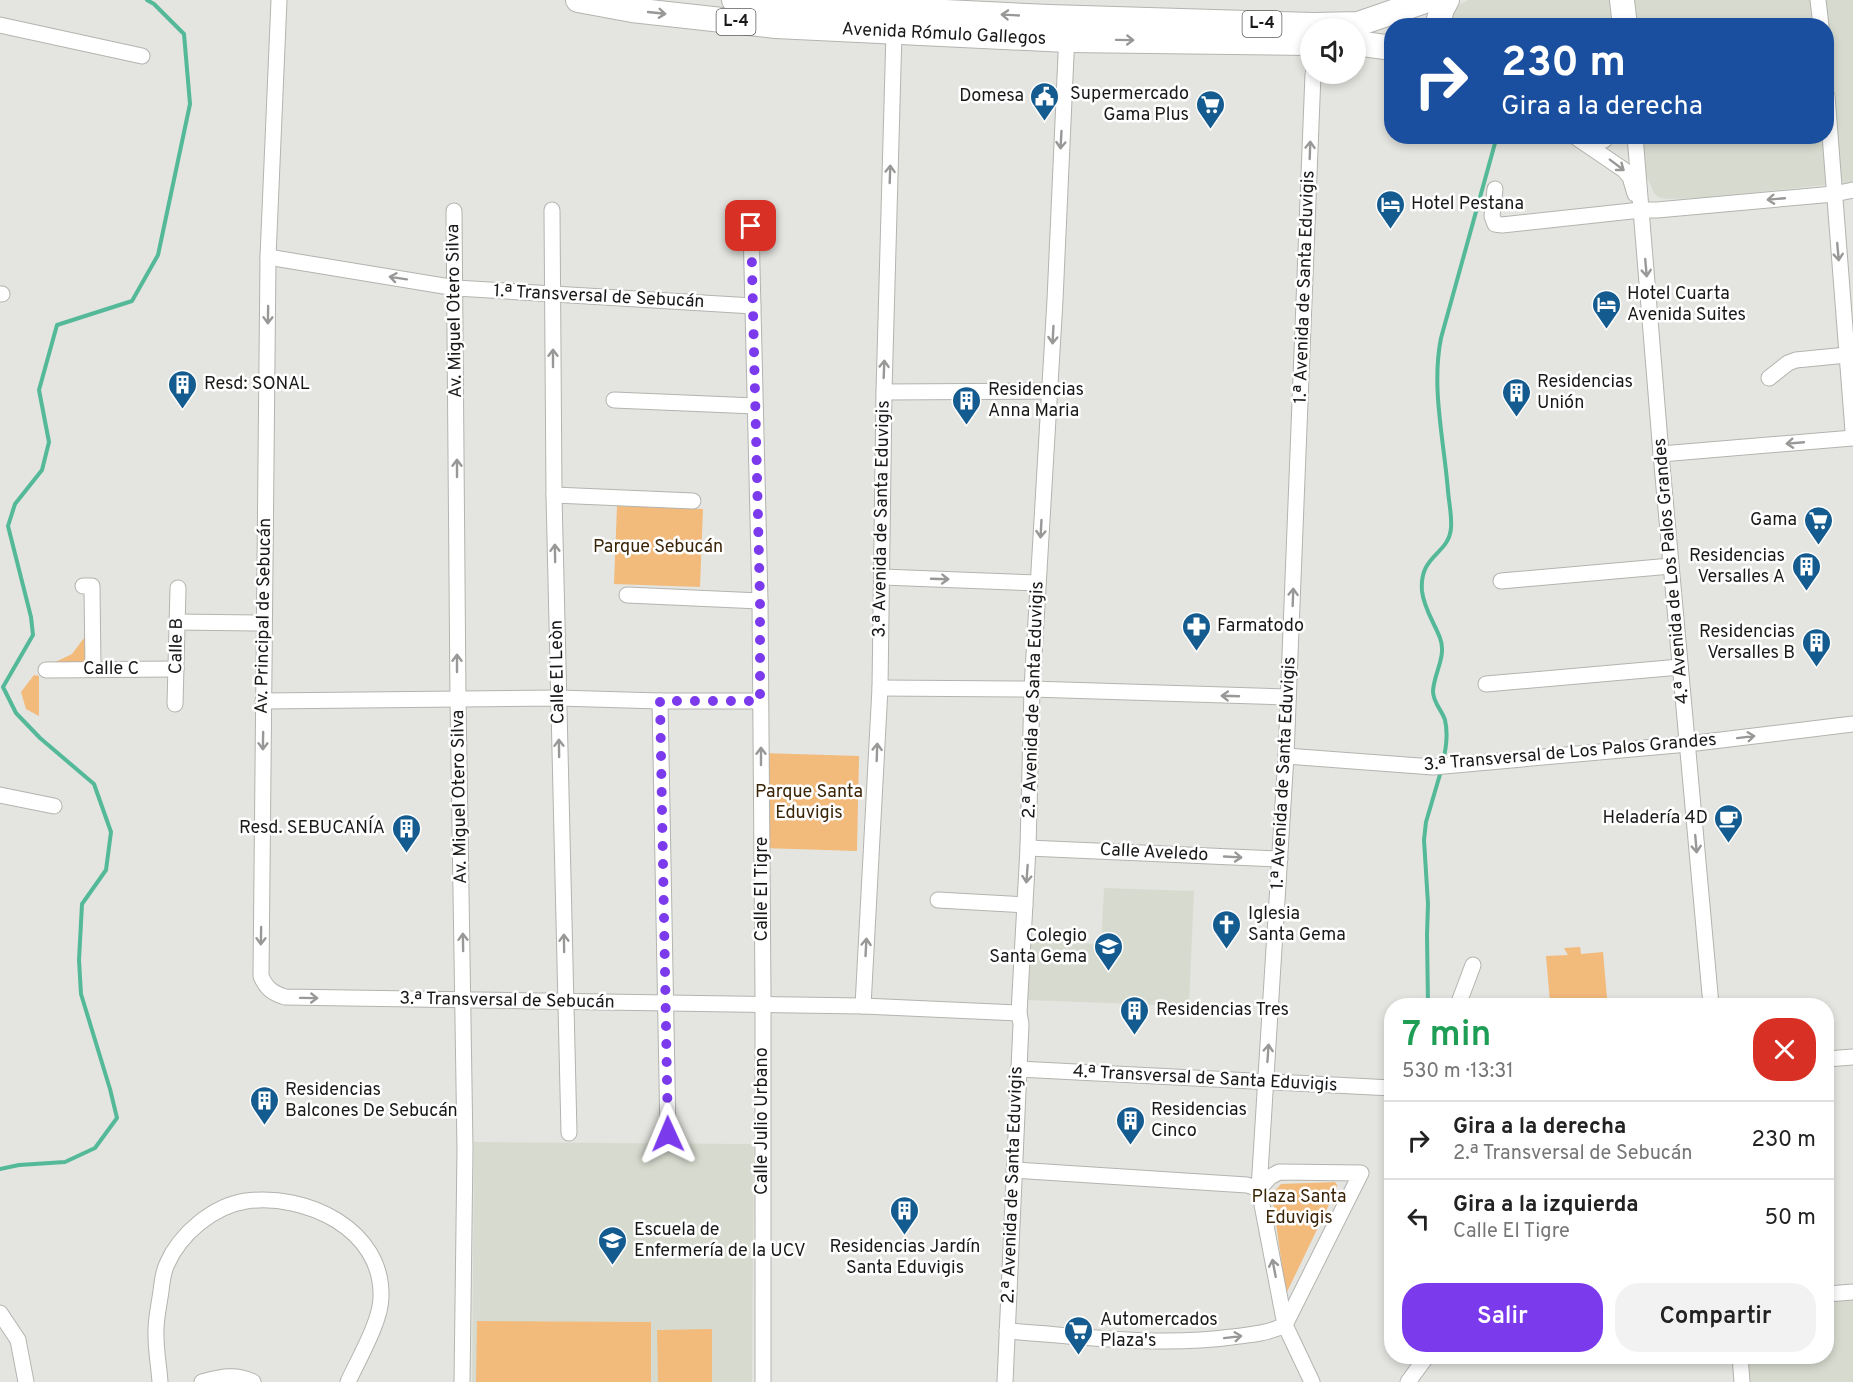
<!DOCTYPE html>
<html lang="es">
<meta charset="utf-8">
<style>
body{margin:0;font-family:Overpass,sans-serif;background:#f2f2f2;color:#222;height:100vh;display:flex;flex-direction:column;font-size:22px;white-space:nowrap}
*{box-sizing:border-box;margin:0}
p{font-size:20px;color:#767676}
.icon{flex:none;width:33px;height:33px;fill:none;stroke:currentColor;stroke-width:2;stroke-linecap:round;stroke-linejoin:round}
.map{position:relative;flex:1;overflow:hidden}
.details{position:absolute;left:1384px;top:998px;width:450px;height:366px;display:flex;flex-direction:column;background:#fff;border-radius:24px;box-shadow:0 3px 9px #0003}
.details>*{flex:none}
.hud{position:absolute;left:1384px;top:18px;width:450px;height:126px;border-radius:24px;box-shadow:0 3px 9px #0003;background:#1a4fa0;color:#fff;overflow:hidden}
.tools{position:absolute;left:1300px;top:18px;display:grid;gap:12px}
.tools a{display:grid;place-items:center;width:66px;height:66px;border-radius:50%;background:#fff;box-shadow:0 3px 9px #0003;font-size:30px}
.pin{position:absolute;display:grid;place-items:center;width:51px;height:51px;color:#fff;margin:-26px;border-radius:12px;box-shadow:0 3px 9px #0006}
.me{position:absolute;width:66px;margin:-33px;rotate:359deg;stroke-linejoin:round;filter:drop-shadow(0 0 4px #0008)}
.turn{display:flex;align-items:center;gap:21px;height:126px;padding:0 18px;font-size:27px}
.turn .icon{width:78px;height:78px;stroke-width:2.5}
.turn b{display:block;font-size:42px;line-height:51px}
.round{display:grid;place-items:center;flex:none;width:63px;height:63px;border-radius:24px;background:#f2f2f2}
.head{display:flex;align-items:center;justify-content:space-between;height:102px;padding:0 18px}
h1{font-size:36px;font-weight:600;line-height:45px;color:#1e9e55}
.primary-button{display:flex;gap:12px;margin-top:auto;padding:12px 18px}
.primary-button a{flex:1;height:69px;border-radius:24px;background:#7c3aed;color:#fff;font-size:24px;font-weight:600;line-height:69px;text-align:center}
.primary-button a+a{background:#f2f2f2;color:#222}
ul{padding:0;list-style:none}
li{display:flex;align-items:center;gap:18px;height:78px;padding:0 18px;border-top:2px solid #e0e0e0}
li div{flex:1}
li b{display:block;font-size:22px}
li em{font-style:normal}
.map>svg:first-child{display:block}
</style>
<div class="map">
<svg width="1853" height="1382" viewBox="0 0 1853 1382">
<rect width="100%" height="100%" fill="#e4e5e0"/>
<g fill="#d7dbcf">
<polygon points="1468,0 1853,0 1853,182 1702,198 1667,199 1658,197 1654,193 1646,175 1642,137 1827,136 1827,26 1443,26 1452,9"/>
<polygon points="1104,888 1194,891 1189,1006 1025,1000 1027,941 1101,944"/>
<polygon points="474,1142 754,1144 752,1382 472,1382"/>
<polygon points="1853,1292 1853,1382 1742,1382 1739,1356 1827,1356 1827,1294"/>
</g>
<g fill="#f2ba7b">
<polygon points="617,506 703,509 700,587 614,584"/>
<polygon points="87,634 88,664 49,665 72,654"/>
<polygon points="34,675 39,676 39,716 26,709 21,692"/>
<polygon points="762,753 859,756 857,851 760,848"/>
<polygon points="1580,947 1581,954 1603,952 1607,998 1550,1002 1546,956 1568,955 1564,948"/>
<polygon points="1335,1182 1337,1185 1336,1190 1286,1294 1273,1202 1274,1192 1281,1184"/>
<polygon points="477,1321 651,1322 651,1382 476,1382"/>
<polygon points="712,1329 712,1382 658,1382 657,1330"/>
</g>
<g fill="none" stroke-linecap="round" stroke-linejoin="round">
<g stroke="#54b999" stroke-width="4">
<path d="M1443,761C1446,749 1448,733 1445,720C1442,710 1433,703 1433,691C1434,673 1447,656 1440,638C1434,622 1424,609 1422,591C1419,554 1449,555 1451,528C1452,516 1449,503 1448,491C1444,440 1431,388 1441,338L1497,136"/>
<polyline points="1428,1005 1427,935 1428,904 1424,840 1426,822 1441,771"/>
<polyline points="0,1169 19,1165 65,1162 95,1148 117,1118 110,1089 81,994 79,960 82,904 106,870 111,832 94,784 40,738 16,713 3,687 33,635 31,617 8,526 15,504 42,470 49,442 39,390 57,325 132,301 158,255 190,104 184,34 154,4 147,0"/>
</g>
<defs>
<g id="minor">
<path d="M279,0L268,257L261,976C266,988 272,993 285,997L863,1006L1019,1013"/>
<polyline points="1818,0 1821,26"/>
<polyline points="0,25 142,56"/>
<polyline points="1827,96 1853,431"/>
<polyline points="1574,136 1624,170 1630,177 1635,194"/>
<polyline points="1635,136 1661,454 1711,1005"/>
<polyline points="1495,189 1492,216 1495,224 1502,225 1641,210 1657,210 1834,194 1853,190"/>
<polyline points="552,210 554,495 569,1133"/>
<polyline points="454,211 458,699 465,1149 462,1382"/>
<polyline points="751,226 760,601 763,995 763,1382"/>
<polyline points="268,257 456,288 753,306"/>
<polyline points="0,294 2,294"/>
<polyline points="1769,378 1788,363 1796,360 1847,355"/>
<polyline points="884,392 1049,391"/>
<polyline points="614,400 755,406"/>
<polyline points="1661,454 1853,438"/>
<polyline points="554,495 693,501"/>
<polyline points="882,577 1038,583"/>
<polyline points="1501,581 1671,566"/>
<polyline points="83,586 92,586 93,669"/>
<polyline points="627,595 760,601"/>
<polyline points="177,622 264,623"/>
<polyline points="46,670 176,669"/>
<polyline points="1486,684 1680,667"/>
<polyline points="880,688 1032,689 1288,697"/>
<polyline points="263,701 558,698 660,701 760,701"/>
<polyline points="660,701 668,1134"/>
<polyline points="175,704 178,588"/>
<polyline points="1286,756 1433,767 1688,744 1853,724"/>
<polyline points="0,795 54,806"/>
<polyline points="1028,848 1280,859"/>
<polyline points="938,900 1025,905"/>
<polyline points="1458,1005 1473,965"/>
<polyline points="863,1006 880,688 884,392 894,32"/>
<polyline points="1827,1059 1853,1057"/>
<polyline points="1018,1069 1392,1088"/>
<polyline points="1827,1294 1853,1292"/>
<polyline points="0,1313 18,1340 26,1382"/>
<path d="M1007,1331C1082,1336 1157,1347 1232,1337C1250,1335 1269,1333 1285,1325L1361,1173L1279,1172L1270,1177L1259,1189L1247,1185L1014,1170"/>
<polyline points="1740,1356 1742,1382"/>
<path d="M160,1382C159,1367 156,1352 156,1336C155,1322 159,1306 161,1291C162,1282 163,1272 167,1264C180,1234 213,1206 246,1201C306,1193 383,1229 381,1297C381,1321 358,1360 348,1382"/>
<path d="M202,1382C220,1377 236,1373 253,1382"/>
<polyline points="1005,1382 1021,1024 1019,1013 1028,848 1032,689 1055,300 1067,33"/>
<polyline points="1312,1382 1285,1325 1259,1189 1286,756 1313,74"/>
<polyline points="1408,1382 1427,1356"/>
</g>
<g id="primary">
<path id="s1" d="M578,0L632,10L776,26L1067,40L1311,43"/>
<polyline points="734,0 758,3 1049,17 1314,25 1358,24 1428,0"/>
<polyline points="1622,0 1625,26"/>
<polyline points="1437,26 1442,9 1447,0"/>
<polyline points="1356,43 1392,48"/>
<polyline points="1587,136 1602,136"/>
</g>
</defs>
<use href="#minor" stroke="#b3b4af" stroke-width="17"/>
<use href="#primary" stroke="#b3b4af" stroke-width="26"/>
<use href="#minor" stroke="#fff" stroke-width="15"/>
<use href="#primary" stroke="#fff" stroke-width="24"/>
</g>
<defs><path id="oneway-shaft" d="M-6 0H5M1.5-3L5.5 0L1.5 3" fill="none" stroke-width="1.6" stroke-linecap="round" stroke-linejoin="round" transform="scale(1.5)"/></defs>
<g stroke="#989897">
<use href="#oneway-shaft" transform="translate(657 13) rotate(6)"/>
<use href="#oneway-shaft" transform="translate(1010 15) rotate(-177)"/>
<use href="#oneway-shaft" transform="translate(1125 40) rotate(1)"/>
<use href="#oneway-shaft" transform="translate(1061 140) rotate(93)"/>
<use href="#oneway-shaft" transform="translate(1310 150) rotate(-88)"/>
<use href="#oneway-shaft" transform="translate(1617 165) rotate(37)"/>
<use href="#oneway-shaft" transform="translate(890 174) rotate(-88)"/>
<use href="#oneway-shaft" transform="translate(1776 199) rotate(175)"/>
<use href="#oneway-shaft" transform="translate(1838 252) rotate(85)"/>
<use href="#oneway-shaft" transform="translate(1646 268) rotate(85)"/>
<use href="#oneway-shaft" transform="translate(398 278) rotate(-171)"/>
<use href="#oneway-shaft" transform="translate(268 315) rotate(91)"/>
<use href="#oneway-shaft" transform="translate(1053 335) rotate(93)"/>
<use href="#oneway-shaft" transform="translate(553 358) rotate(-90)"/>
<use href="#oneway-shaft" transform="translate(884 369) rotate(-88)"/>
<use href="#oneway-shaft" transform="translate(1795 443) rotate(175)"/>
<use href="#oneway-shaft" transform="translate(457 468) rotate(-90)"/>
<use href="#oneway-shaft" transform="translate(1041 529) rotate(93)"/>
<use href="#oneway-shaft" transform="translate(555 553) rotate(-91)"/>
<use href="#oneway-shaft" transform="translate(940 579) rotate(2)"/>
<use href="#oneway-shaft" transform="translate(1293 597) rotate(-88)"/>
<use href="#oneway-shaft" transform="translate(457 663) rotate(-90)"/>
<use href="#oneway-shaft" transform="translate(1230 696) rotate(-178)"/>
<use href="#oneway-shaft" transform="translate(1746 737) rotate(-7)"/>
<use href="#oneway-shaft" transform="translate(263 741) rotate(91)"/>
<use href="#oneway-shaft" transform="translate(559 748) rotate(-91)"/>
<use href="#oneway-shaft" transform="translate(877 752) rotate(-88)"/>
<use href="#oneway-shaft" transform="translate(761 756) rotate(-90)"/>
<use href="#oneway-shaft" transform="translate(1696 844) rotate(85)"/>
<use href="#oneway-shaft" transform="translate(1233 857) rotate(3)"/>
<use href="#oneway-shaft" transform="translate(1027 874) rotate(94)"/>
<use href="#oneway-shaft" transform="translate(261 936) rotate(91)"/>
<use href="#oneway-shaft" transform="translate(463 942) rotate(-91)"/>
<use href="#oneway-shaft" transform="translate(564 943) rotate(-91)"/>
<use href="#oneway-shaft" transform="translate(866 947) rotate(-87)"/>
<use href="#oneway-shaft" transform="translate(309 998) rotate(1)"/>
<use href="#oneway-shaft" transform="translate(1268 1053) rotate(-86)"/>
<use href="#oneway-shaft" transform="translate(1274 1268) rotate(-101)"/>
<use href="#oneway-shaft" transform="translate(1233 1337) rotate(-7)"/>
</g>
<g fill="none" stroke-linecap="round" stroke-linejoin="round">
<polyline stroke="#7c3aed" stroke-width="10" stroke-dasharray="0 18" points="668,1134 660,701 760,701 760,601 751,226"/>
</g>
<defs>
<symbol id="civic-pin" viewBox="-11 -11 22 30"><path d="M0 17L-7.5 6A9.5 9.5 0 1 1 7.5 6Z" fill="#145c90" stroke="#fff"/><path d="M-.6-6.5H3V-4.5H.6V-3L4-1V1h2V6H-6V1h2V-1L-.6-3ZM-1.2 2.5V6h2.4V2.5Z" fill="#fff"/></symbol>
<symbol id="supermarket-pin" viewBox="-11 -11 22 30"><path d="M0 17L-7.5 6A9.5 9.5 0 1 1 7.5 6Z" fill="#145c90" stroke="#fff"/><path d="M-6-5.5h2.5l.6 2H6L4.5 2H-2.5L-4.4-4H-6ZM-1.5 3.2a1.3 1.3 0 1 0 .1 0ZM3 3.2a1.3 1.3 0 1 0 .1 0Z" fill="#fff"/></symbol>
<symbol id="hotel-pin" viewBox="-11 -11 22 30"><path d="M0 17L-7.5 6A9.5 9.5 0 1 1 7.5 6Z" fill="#145c90" stroke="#fff"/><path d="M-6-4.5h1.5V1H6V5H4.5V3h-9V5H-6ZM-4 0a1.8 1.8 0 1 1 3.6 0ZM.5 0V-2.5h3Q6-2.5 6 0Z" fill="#fff"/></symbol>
<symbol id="building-pin" viewBox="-11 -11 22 30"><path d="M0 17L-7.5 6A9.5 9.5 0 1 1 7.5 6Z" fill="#145c90" stroke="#fff"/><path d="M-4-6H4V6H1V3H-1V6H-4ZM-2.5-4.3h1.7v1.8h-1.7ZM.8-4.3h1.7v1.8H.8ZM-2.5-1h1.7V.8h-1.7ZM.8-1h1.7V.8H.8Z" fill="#fff"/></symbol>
<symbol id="pharmacy-pin" viewBox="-11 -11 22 30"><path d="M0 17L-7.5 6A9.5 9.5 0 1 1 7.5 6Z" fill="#145c90" stroke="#fff"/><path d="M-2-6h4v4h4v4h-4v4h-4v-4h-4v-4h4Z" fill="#fff"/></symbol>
<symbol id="cafe-pin" viewBox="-11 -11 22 30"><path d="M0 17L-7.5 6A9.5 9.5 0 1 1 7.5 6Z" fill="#145c90" stroke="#fff"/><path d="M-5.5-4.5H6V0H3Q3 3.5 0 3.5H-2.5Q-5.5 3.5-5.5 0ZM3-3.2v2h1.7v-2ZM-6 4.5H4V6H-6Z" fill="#fff"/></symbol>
<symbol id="church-pin" viewBox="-11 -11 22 30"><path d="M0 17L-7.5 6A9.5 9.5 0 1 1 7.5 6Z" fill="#145c90" stroke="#fff"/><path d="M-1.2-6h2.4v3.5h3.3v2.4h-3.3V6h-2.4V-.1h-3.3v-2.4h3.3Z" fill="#fff"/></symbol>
<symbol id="school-pin" viewBox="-11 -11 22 30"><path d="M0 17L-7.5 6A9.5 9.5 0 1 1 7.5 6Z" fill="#145c90" stroke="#fff"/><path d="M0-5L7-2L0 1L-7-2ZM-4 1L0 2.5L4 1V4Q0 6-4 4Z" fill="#fff"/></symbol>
<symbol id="university-pin" viewBox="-11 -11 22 30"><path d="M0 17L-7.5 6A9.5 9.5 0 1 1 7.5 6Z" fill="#145c90" stroke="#fff"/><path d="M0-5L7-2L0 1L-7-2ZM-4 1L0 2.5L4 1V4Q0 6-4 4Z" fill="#fff"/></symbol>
</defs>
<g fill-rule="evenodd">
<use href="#civic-pin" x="1028" y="80" width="33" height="45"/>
<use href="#supermarket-pin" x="1194" y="88" width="33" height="45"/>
<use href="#hotel-pin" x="1374" y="188" width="33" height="45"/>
<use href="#hotel-pin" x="1590" y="288" width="33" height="45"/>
<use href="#building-pin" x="166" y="368" width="33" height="45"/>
<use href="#building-pin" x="1500" y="376" width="33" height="45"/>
<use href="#building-pin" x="950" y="384" width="33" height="45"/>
<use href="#supermarket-pin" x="1802" y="504" width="33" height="45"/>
<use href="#building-pin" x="1790" y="550" width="33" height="45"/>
<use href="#pharmacy-pin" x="1180" y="610" width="33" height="45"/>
<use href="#building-pin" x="1800" y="626" width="33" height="45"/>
<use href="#cafe-pin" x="1712" y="802" width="33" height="45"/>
<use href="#building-pin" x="390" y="812" width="33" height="45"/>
<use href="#church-pin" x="1210" y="908" width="33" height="45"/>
<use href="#school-pin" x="1092" y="930" width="33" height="45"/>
<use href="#building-pin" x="1118" y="994" width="33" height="45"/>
<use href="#building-pin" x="248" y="1084" width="33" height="45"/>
<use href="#building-pin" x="1114" y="1104" width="33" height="45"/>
<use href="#building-pin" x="888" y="1194" width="33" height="45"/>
<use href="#university-pin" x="596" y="1224" width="33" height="45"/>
<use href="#supermarket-pin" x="1062" y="1314" width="33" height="45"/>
</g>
<g text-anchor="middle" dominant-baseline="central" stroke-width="5" stroke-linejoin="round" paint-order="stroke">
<g fill="#fff" stroke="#5e5e5d" stroke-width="1.5">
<rect x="716.5" y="9" width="39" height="26" rx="4.5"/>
<rect x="1242.5" y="11" width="39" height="26" rx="4.5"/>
</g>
<g font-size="16" font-weight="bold" fill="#191918">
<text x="736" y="22">L-4</text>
<text x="1262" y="24">L-4</text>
</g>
<g font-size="18" fill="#191918" stroke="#fff">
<text stroke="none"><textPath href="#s1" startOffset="368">Avenida Rómulo Gallegos</textPath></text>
<text transform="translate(1305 287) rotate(-88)">1.ª Avenida de Santa Eduvigis</text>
<text transform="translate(599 297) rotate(3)">1.ª Transversal de Sebucán</text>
<text transform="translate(455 311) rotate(-91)">Av. Miguel Otero Silva</text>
<text transform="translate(882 519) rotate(-89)">3.ª Avenida de Santa Eduvigis</text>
<text transform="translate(1672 571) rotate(-95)">4.ª Avenida de Los Palos Grandes</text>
<text transform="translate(264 616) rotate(-89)">Av. Principal de Sebucán</text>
<text transform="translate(177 646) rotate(-89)">Calle B</text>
<text x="111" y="669">Calle C</text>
<text transform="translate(558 672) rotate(-91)">Calle El Leòn</text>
<text transform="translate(1034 700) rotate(-88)">2.ª Avenida de Santa Eduvigis</text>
<text transform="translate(1570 753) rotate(-5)">3.ª Transversal de Los Palos Grandes</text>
<text transform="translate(1284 773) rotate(-87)">1.ª Avenida de Santa Eduvigis</text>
<text transform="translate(460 797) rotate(-91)">Av. Miguel Otero Silva</text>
<text transform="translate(1154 853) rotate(3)">Calle Aveledo</text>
<text transform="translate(762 889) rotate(-90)">Calle El Tigre</text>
<text transform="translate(507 1001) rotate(1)">3.ª Transversal de Sebucán</text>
<text transform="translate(1205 1079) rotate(3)">4.ª Transversal de Santa Eduvigis</text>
<text transform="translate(762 1121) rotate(-90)">Calle Julio Urbano</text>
<text transform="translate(1013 1185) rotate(-88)">2.ª Avenida de Santa Eduvigis</text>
</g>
<g font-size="18" fill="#191918" stroke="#fff" text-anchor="start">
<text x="1189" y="94" text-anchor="end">Supermercado<tspan x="1189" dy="21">Gama Plus</tspan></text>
<text x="1024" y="96" text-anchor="end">Domesa</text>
<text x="1411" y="204">Hotel Pestana</text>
<text x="1627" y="294">Hotel Cuarta<tspan x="1627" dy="21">Avenida Suites</tspan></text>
<text x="1537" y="382">Residencias<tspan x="1537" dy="21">Unión</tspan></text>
<text x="204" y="384">Resd: SONAL</text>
<text x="988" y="390">Residencias<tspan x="988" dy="21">Anna Maria</tspan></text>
<text x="1797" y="520" text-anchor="end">Gama</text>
<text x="1785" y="556" text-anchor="end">Residencias<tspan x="1785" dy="21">Versalles A</tspan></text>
<text x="1217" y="626">Farmatodo</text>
<text x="1795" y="632" text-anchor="end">Residencias<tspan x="1795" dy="21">Versalles B</tspan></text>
<text x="1708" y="818" text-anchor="end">Heladería 4D</text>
<text x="385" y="828" text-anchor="end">Resd. SEBUCANÍA</text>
<text x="1248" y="914">Iglesia<tspan x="1248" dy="21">Santa Gema</tspan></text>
<text x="1087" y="936" text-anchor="end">Colegio<tspan x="1087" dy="21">Santa Gema</tspan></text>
<text x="1156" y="1010">Residencias Tres</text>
<text x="285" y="1090">Residencias<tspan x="285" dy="21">Balcones De Sebucán</tspan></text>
<text x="1151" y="1110">Residencias<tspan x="1151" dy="21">Cinco</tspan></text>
<text x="634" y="1230">Escuela de<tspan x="634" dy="21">Enfermería de la UCV</tspan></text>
<text x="905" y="1247" text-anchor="middle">Residencias Jardín<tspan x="905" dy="21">Santa Eduvigis</tspan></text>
<text x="1100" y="1320">Automercados<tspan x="1100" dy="21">Plaza's</tspan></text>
</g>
<g font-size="18" fill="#3b2507" stroke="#fff">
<text x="658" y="547">Parque Sebucán</text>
<text x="809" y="792">Parque Santa<tspan x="809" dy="21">Eduvigis</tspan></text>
<text x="1299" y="1197">Plaza Santa<tspan x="1299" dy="21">Eduvigis</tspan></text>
</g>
</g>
</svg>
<div class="tools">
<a><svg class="icon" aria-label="sound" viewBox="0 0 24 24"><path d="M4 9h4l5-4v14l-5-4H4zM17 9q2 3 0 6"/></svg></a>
</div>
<div class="pin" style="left:751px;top:226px;background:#d93025"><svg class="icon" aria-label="arrive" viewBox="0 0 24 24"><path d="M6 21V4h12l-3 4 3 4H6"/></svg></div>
<svg class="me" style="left:668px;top:1134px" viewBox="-20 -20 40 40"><path d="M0-17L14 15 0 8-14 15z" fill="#7c3aed" stroke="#fff" stroke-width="4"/></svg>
<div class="hud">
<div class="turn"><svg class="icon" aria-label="right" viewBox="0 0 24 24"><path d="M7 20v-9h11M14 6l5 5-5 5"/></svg><div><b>230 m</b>Gira a la derecha</div></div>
</div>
<section class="details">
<div class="head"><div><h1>7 min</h1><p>530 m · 13:31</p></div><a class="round" style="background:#d93025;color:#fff"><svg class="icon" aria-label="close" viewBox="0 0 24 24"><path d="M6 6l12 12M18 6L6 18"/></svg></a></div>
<ul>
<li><svg class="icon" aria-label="right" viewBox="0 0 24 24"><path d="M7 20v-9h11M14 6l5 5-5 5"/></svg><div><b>Gira a la derecha</b><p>2.ª Transversal de Sebucán</p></div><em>230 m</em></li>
<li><svg class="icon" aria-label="left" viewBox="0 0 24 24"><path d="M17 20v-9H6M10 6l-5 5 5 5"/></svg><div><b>Gira a la izquierda</b><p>Calle El Tigre</p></div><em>50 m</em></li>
</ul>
<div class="primary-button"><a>Salir</a><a>Compartir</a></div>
</section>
</div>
